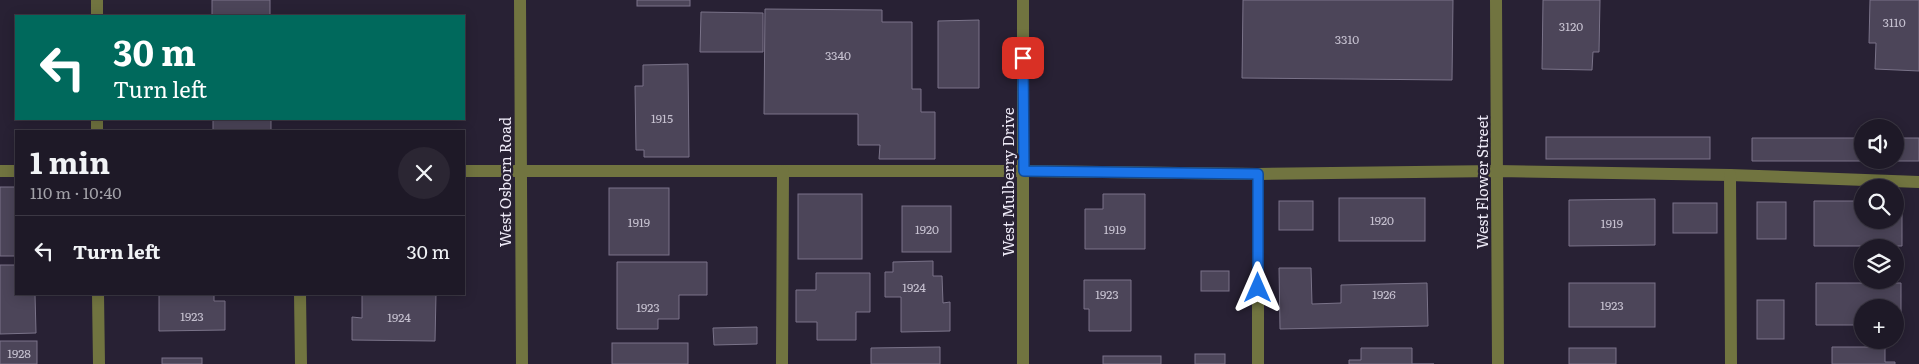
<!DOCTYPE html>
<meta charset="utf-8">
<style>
body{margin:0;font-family:Literata,serif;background:#2b2633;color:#f1f3f6;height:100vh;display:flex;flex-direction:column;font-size:19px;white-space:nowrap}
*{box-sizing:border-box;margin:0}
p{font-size:16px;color:#a1a0a7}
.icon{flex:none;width:28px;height:28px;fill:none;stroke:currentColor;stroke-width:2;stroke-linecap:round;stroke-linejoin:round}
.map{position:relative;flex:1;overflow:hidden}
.details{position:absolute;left:15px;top:130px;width:450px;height:165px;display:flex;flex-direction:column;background:#1e1927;border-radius:0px;box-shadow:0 2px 12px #0003,0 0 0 1px #3c3844}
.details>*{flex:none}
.hud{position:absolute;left:15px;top:15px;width:450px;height:105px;border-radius:0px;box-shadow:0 2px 12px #0003,0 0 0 1px #3c3844;background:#00695c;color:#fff;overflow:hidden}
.tools{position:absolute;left:1854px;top:119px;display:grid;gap:10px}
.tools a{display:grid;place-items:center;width:50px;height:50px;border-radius:50%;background:#1e1927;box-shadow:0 2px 12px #0003,0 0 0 1px #3c3844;font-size:25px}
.pin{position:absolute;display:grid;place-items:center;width:42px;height:42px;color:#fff;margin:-21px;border-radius:10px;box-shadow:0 2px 8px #0006}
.me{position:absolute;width:55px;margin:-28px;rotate:0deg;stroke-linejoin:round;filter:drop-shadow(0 0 4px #0008)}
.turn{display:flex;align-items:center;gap:18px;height:105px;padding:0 15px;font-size:22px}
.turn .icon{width:65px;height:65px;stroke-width:2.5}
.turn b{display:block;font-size:35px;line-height:42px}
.round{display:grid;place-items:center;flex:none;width:52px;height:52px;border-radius:26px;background:#2b2633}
.summary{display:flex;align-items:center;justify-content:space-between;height:85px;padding:0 15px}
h1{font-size:30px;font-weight:700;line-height:38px}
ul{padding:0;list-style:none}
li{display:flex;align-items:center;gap:15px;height:70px;padding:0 15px;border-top:1px solid #3c3844}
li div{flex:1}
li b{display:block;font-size:19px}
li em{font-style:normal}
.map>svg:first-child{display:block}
</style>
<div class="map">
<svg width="1919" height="364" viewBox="0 0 1919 364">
<rect width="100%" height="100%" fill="#282134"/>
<g fill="#4c4559" stroke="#7a7389">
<rect x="212" y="0" width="58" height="16"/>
<rect x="637" y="0" width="53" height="6"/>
<polygon points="1243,0 1453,0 1452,80 1242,78"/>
<polygon points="1543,0 1600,0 1599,52 1593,52 1592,70 1542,69"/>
<polygon points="1870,0 1919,0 1919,71 1875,69 1876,43 1869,43"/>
<polygon points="765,9 882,10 882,22 912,22 912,89 921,89 921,112 935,112 935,159 879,159 880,145 858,145 858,114 764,114"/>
<polygon points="701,12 763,13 763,52 700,52"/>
<polygon points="979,20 979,88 938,88 938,21"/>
<polygon points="688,64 689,157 644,157 644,150 636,150 635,86 643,86 643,65"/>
<rect x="213" y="119" width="58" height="12"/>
<rect x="1546" y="137" width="164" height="22"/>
<polygon points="1752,138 1862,138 1862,160 1895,160 1895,138 1919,138 1919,161 1752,161"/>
<rect x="0" y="187" width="16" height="69"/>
<rect x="609" y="188" width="60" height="67"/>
<rect x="798" y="194" width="64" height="65"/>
<polygon points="1103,194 1145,194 1145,249 1085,249 1085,209 1103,209"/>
<rect x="1339" y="198" width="86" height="43"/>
<polygon points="1655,199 1655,245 1569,246 1569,200"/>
<rect x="1279" y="201" width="34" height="29"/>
<polygon points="1814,201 1862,201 1862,220 1895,220 1895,201 1902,201 1902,246 1814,246"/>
<rect x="1757" y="202" width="29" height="37"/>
<rect x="1673" y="203" width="44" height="30"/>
<rect x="902" y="206" width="49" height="46"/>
<polygon points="933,261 933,276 942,276 943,303 950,302 950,331 901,332 901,297 885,297 885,272 893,272 893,262"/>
<polygon points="617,262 707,262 707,295 679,295 679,319 658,319 658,329 617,329"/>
<polygon points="0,265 16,265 16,294 35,294 36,333 0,334"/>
<polygon points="1279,268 1311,268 1312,304 1341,303 1341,285 1427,283 1428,326 1280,329"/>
<rect x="1201" y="271" width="28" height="20"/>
<polygon points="816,273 870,273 870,312 856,312 856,340 817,340 817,322 796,322 796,290 816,290"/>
<polygon points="1084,280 1131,280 1131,331 1089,331 1089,309 1084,309"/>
<rect x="1569" y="283" width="86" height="44"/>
<polygon points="1816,283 1901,283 1901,325 1895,325 1895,308 1862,308 1862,325 1816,325"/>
<polygon points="159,294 214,294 214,301 225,301 225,330 159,331"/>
<polygon points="362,294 436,294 435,341 352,340 352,317 362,318"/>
<rect x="1757" y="300" width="27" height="39"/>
<polygon points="757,327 757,344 714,345 713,328"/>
<rect x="0" y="341" width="37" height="23"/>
<rect x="612" y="343" width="76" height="21"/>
<polygon points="940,347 940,364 871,364 871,348"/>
<polygon points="1832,347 1885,347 1885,362 1895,362 1895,364 1832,364"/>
<polygon points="1361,348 1412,348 1412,364 1434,364 1349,364 1349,360 1361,360"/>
<rect x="1569" y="348" width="47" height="16"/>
<rect x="1195" y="354" width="30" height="10"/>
<rect x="1103" y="356" width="58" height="8"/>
<rect x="162" y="358" width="40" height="6"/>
</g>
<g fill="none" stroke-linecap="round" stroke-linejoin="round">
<g stroke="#717440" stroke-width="12">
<polyline points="97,0 97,16"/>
<polyline points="520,0 522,364"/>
<polyline points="1023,0 1023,364"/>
<polyline points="1496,0 1498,364"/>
<polyline points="97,119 97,131"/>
<polyline points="0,171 16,171"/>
<polyline points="464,171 1024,171 1258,174 1497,171 1730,175 1919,182"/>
<polyline points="1258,174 1258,364"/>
<polyline points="1730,175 1731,364"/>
<polyline points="98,294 99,364"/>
<polyline points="300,294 301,364"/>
<polyline points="782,364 783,171"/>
</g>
</g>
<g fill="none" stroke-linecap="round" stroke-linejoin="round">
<defs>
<polyline id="route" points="1023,58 1024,171 1258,174 1258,288"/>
</defs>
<use href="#route" stroke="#114b97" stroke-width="12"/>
<use href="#route" stroke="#1a73e8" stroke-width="9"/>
</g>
<g text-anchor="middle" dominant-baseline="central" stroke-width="4.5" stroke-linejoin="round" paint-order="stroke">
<g font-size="12" fill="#c6c1d0">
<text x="1894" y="22">3110</text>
<text x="1571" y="26">3120</text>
<text x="1347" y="39">3310</text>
<text x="838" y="55">3340</text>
<text x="662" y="118">1915</text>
<text x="1382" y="220">1920</text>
<text x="639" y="222">1919</text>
<text x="1612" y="223">1919</text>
<text x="927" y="229">1920</text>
<text x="1115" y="229">1919</text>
<text x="914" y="287">1924</text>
<text x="1107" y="294">1923</text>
<text x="1384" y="294">1926</text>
<text x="1612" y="305">1923</text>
<text x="648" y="307">1923</text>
<text x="192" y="316">1923</text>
<text x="399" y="317">1924</text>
<text x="19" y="353">1928</text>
</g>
<g font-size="15" fill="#eeeaf7" stroke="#282134">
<text transform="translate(504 182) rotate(-90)">West Osborn Road</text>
<text transform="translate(1007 182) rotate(-90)">West Mulberry Drive</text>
<text transform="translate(1481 182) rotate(-90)">West Flower Street</text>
</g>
</g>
</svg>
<div class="tools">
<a><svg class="icon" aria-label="sound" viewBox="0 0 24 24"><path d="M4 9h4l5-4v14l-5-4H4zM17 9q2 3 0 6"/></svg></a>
<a><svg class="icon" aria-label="search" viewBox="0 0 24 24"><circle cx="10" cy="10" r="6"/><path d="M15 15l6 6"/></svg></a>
<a><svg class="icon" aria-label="layers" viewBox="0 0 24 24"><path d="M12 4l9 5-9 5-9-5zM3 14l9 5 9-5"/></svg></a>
<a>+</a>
</div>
<div class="pin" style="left:1023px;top:58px;background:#d93025"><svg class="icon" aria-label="arrive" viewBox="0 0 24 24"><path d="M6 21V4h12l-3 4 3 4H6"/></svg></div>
<svg class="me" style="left:1258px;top:288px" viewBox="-20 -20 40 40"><path d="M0-17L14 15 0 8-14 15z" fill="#1a73e8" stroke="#fff" stroke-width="4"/></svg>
<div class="hud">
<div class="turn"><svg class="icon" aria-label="left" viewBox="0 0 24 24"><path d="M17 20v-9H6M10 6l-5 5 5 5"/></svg><div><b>30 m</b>Turn left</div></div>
</div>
<section class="details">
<div class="summary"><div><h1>1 min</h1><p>110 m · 10:40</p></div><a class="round"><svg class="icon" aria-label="close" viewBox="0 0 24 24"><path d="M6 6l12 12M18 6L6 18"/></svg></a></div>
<ul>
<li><svg class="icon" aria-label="left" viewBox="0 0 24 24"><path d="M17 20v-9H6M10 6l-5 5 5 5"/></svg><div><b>Turn left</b></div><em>30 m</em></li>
</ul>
</section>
</div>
